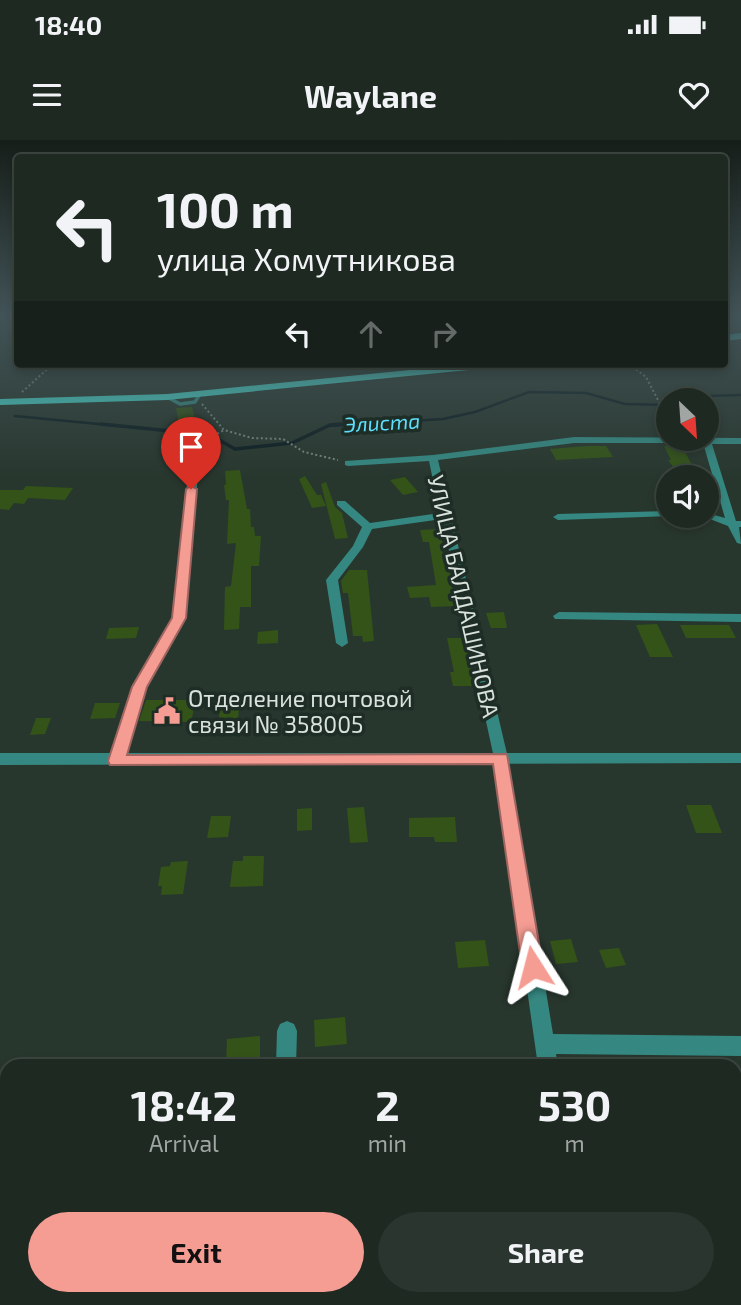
<!DOCTYPE html>
<meta charset="utf-8">
<style>
body{margin:0;font-family:"Exo 2",sans-serif;background:#2b352f;color:#f1f3f6;height:100vh;display:flex;flex-direction:column;font-size:26px;white-space:nowrap}
*{box-sizing:border-box;margin:0}
p{font-size:23px;color:#a1a6a5}
.icon{flex:none;width:38px;height:38px;fill:none;stroke:currentColor;stroke-width:2;stroke-linecap:round;stroke-linejoin:round}
.map{position:relative;flex:1;overflow:hidden}
.sheet{position:absolute;left:0px;top:919px;width:742px;height:247px;display:flex;flex-direction:column;background:#1e2922;border-radius:21px 21px 0 0;box-shadow:0 4px 10px #0003,0 0 0 2px #3c4540}
.sheet>*{flex:none}
.banner{position:absolute;left:14px;top:14px;width:714px;height:214px;border-radius:7px;box-shadow:0 4px 10px #0003,0 0 0 2px #3c4540;background:#1e2922;color:#f1f3f6;overflow:hidden}
.needle{width:46px;rotate:155deg}
.tools{position:absolute;left:656px;top:248px;display:grid;gap:14px}
.tools a{display:grid;place-items:center;width:63px;height:63px;border-radius:50%;background:#1e2922;box-shadow:0 4px 10px #0003,0 0 0 2px #3c4540;font-size:35px}
.pin{position:absolute;display:grid;place-items:center;width:60px;height:60px;color:#fff;margin:-72px -30px;border-radius:50% 50% 50% 0;rotate:-45deg;box-shadow:0 0 7px #0007}
.pin .icon{rotate:45deg}
.me{position:absolute;width:77px;margin:-38px;rotate:351deg;stroke-linejoin:round;filter:drop-shadow(0 0 5px #0008)}
.turn{display:flex;align-items:center;gap:24px;height:147px;padding:0 28px;font-size:32px}
.turn .icon{width:91px;height:91px;stroke-width:2.5}
.turn b{display:block;font-size:49px;line-height:60px}
.lanes{display:flex;align-items:center;height:66px;padding:0 28px;background:#0003;justify-content:center;gap:35px;direction:ltr}
.lanes .off{opacity:.35}
.eta{display:flex;justify-content:space-evenly;align-items:center;height:119px;text-align:center}
.eta b{font-size:42px;font-weight:700;line-height:49px}
.primary-button{display:flex;gap:14px;margin-top:auto;padding:14px 28px}
.primary-button a{flex:1;height:80px;border-radius:42px;background:#f59c93;color:#111;font-size:28px;font-weight:700;line-height:80px;text-align:center}
.primary-button a+a{background:#2b352f;color:#f1f3f6}
.status{display:flex;justify-content:space-between;align-items:center;height:49px;padding:0 35px;background:#1e2922;direction:ltr}
.status svg{height:19px;fill:currentColor}
header{display:flex;justify-content:space-between;align-items:center;height:91px;padding:0 28px;background:#1e2922;font-size:32px;font-weight:700}
.map>svg:first-child{display:block}
</style>
<div class="status"><b>18:40</b><svg viewBox="0 0 49 12"><path d="M0 12V9h3v3zM5 12V6h3v6zM10 12V3h3v9zM15 12V0h3v12zM26 1h20v11H26zM47 4h2v5h-2z"/></svg></div>
<header><svg class="icon" aria-label="menu" viewBox="0 0 24 24"><path d="M4 6h16M4 12h16M4 18h16"/></svg>Waylane<svg class="icon" aria-label="heart" viewBox="0 0 24 24"><path d="M12 20l-8-8c-3-5 5-10 8-4 3-6 11-1 8 4z"/></svg></header>
<div class="map">
<svg width="741" height="1165" viewBox="0 0 741 1165">
<rect width="100%" height="100%" fill="#28372e"/>
<g fill="none" stroke-linecap="round" stroke-linejoin="round">
<g stroke="#0d1e22" stroke-width="2.5">
<polyline points="26,227 33,224"/>
<polyline points="689,261 706,256 741,255"/>
<polyline points="15,276 119,286"/>
<polyline points="328,286 443,279 475,272 529,252 586,253 625,264 668,265"/>
</g>
<polyline stroke="#0d1e22" stroke-width="3.5" points="101,284 210,295 235,309 292,303 330,285 342,284"/>
</g>
<g fill="#335318">
<polygon points="192,267 196,282 179,284 176,268"/>
<polygon points="587,306 606,306 613,317 556,320 550,309"/>
<polygon points="664,306 682,306 695,331 677,332 668,320 671,320"/>
<polygon points="240,330 247,369 250,369 251,387 254,387 255,396 261,396 259,426 251,426 251,467 240,467 239,489 224,490 225,447 231,446 236,403 227,404 229,360 226,360 224,345 226,345 225,331"/>
<polygon points="305,336 317,355 321,355 326,366 312,368 299,339"/>
<polygon points="405,337 418,352 403,355 390,340"/>
<polygon points="326,342 335,367 342,373 348,398 335,399 321,344"/>
<polygon points="26,346 73,348 65,360 28,358 24,364 14,363 9,370 0,369 0,350 23,350"/>
<polygon points="439,389 450,433 456,466 431,467 429,457 410,458 407,447 436,445 429,402 423,402 420,390"/>
<polygon points="349,430 367,430 374,501 363,502 362,496 353,496 348,453 343,453 341,441"/>
<polygon points="504,472 507,488 491,488 486,473"/>
<polygon points="657,484 660,490 673,517 650,517 636,485"/>
<polygon points="680,485 729,485 736,498 686,498"/>
<polygon points="139,487 136,498 106,499 109,488"/>
<polygon points="278,490 278,503 257,504 258,492"/>
<polygon points="447,498 465,498 476,546 453,546 450,532 454,532"/>
<polygon points="239,557 238,591 218,593 220,558"/>
<polygon points="146,560 196,560 191,582 139,581"/>
<polygon points="95,563 120,563 115,578 90,579"/>
<polygon points="36,578 51,578 45,594 30,595"/>
<polygon points="686,665 711,665 722,693 696,693"/>
<polygon points="364,667 368,702 350,703 347,668"/>
<polygon points="312,668 312,690 297,691 297,669"/>
<polygon points="211,676 231,676 228,697 207,698"/>
<polygon points="455,677 457,702 435,702 434,697 409,697 409,678"/>
<polygon points="243,716 264,716 263,746 230,747 233,721 243,721"/>
<polygon points="188,721 183,754 161,755 162,746 158,746 161,727 170,726 171,722"/>
<polygon points="571,799 578,822 556,824 550,801"/>
<polygon points="485,800 489,826 458,828 455,802"/>
<polygon points="619,808 626,825 606,828 599,810"/>
<polygon points="345,877 347,904 315,907 314,880"/>
<polygon points="260,896 260,925 226,926 227,899"/>
</g>
<g fill="none" stroke-linecap="round" stroke-linejoin="round">
<g stroke="#78847d" stroke-width="2" stroke-dasharray="2 2.5" stroke-linecap="butt">
<polyline points="629,224 646,237 668,279"/>
<polyline points="52,225 78,224"/>
<polyline points="509,227 541,224"/>
<polyline points="22,252 53,224"/>
<polyline points="202,264 224,290 252,298 283,299 304,312 338,320"/>
<polyline points="194,312 195,306 224,290"/>
</g>
<polyline stroke="#358881" stroke-width="3.5" points="167,257 180,264 195,262 200,254"/>
<g fill="#358881" fill-rule="evenodd">
<polygon points="574,297 741,298 741,304 712,304 736,381 741,381 741,387 739,387 741,404 737,403 728,386 702,376 707,376 707,373 725,378 703,303 574,303 438,320 508,618 553,894 741,896 741,916 556,914 558,926 538,926 494,618 442,379 372,389 363,407 338,440 348,503 342,507 336,503 326,440 353,406 362,387 337,365 337,361 345,361 370,383 440,373 429,321 348,326 345,325 345,321 433,315"/>
<polygon points="166,299 199,324 185,478 147,547 123,621 121,625 111,625 109,621 133,547 173,478 189,325 163,304 163,300"/>
<polygon points="668,371 668,376 671,376 558,380 553,377 558,374"/>
<polygon points="559,472 741,474 741,482 555,479 553,476"/>
<polygon points="287,881 294,884 297,891 296,926 276,926 277,891 280,884"/>
<polygon points="255,1158 279,1158 278,1165 254,1165"/>
<polygon points="574,1158 598,1158 599,1165 575,1165"/>
</g>
<polygon fill="#358881" fill-rule="evenodd" points="0,613 741,613 741,623 0,625"/>
<g fill="#47d6cb" fill-rule="evenodd">
<polygon points="741,193 741,199 724,201 724,195"/>
<polygon points="470,224 504,224 499,227 167,260 0,265 0,259 167,254"/>
</g>
</g>
<linearGradient id="sky" x2="0" y2="1"><stop stop-color="#161e19"/><stop offset="0.52" stop-color="#425357"/><stop offset="1" stop-color="#425357" stop-opacity="0"/></linearGradient>
<rect width="741" height="337" fill="url(#sky)"/>
<polygon fill="#f59c93" stroke="#9f6560" stroke-width="2" points="191,346 197,349 186,478 147,547 127,615 507,614 543,827 540,834 533,837 525,834 522,827 493,624 110,625 108,621 132,547 172,478 186,349"/>
<defs>
<symbol id="civic-bare" viewBox="-9 -9 18 18"><path d="M-.6-6.5H3V-4.5H.6V-3L4-1V1h2V6H-6V1h2V-1L-.6-3ZM-1.2 2.5V6h2.4V2.5Z" fill="#f59c93" stroke="#1e2d25" stroke-width="2.5" paint-order="stroke"/></symbol>
</defs>
<g fill-rule="evenodd">
<use href="#civic-bare" x="148" y="552" width="38" height="38"/>
</g>
<g text-anchor="middle" dominant-baseline="central" stroke-width="7" stroke-linejoin="round" paint-order="stroke">
<g font-size="21" font-style="italic" fill="#5ddefa" stroke="#1e2d25">
<text transform="translate(382 282) rotate(-3)">Элиста</text>
</g>
<g font-size="23" fill="#d9e2dd" stroke="#1e2d25">
<text transform="translate(464 456) rotate(77)">УЛИЦА БАЛДАШИНОВА</text>
</g>
<g font-size="23" fill="#d9e2dd" stroke="#1e2d25" text-anchor="start">
<text x="188" y="558">Отделение почтовой<tspan x="188" dy="26">связи № 358005</tspan></text>
</g>
</g>
</svg>
<div class="tools">
<a><svg class="needle" viewBox="-14 -14 28 28"><path d="M0-13l5 13h-10z" fill="#e53935"/><path d="M0 13l5-13h-10z" fill="#a1a6a5"/></svg></a>
<a><svg class="icon" aria-label="sound" viewBox="0 0 24 24"><path d="M4 9h4l5-4v14l-5-4H4zM17 9q2 3 0 6"/></svg></a>
</div>
<div class="pin" style="left:191px;top:349px;background:#d93025"><svg class="icon" aria-label="arrive" viewBox="0 0 24 24"><path d="M6 21V4h12l-3 4 3 4H6"/></svg></div>
<svg class="me" style="left:533px;top:827px" viewBox="-20 -20 40 40"><path d="M0-17L14 15 0 8-14 15z" fill="#f59c93" stroke="#fff" stroke-width="4"/></svg>
<div class="banner">
<div class="turn"><svg class="icon" aria-label="left" viewBox="0 0 24 24"><path d="M17 20v-9H6M10 6l-5 5 5 5"/></svg><div><b>100 m</b>улица Хомутникова</div></div>
<div class="lanes"><svg class="icon" aria-label="left" viewBox="0 0 24 24"><path d="M17 20v-9H6M10 6l-5 5 5 5"/></svg><svg class="icon off" aria-label="ahead" viewBox="0 0 24 24"><path d="M12 20V5M6 11l6-6 6 6"/></svg><svg class="icon off" aria-label="right" viewBox="0 0 24 24"><path d="M7 20v-9h11M14 6l5 5-5 5"/></svg></div>
</div>
<section class="sheet">
<div class="eta">
<div><b>18:42</b><p>Arrival</p></div>
<div><b>2</b><p>min</p></div>
<div><b>530</b><p>m</p></div>
</div>
<div class="primary-button"><a>Exit</a><a>Share</a></div>
</section>
</div>
